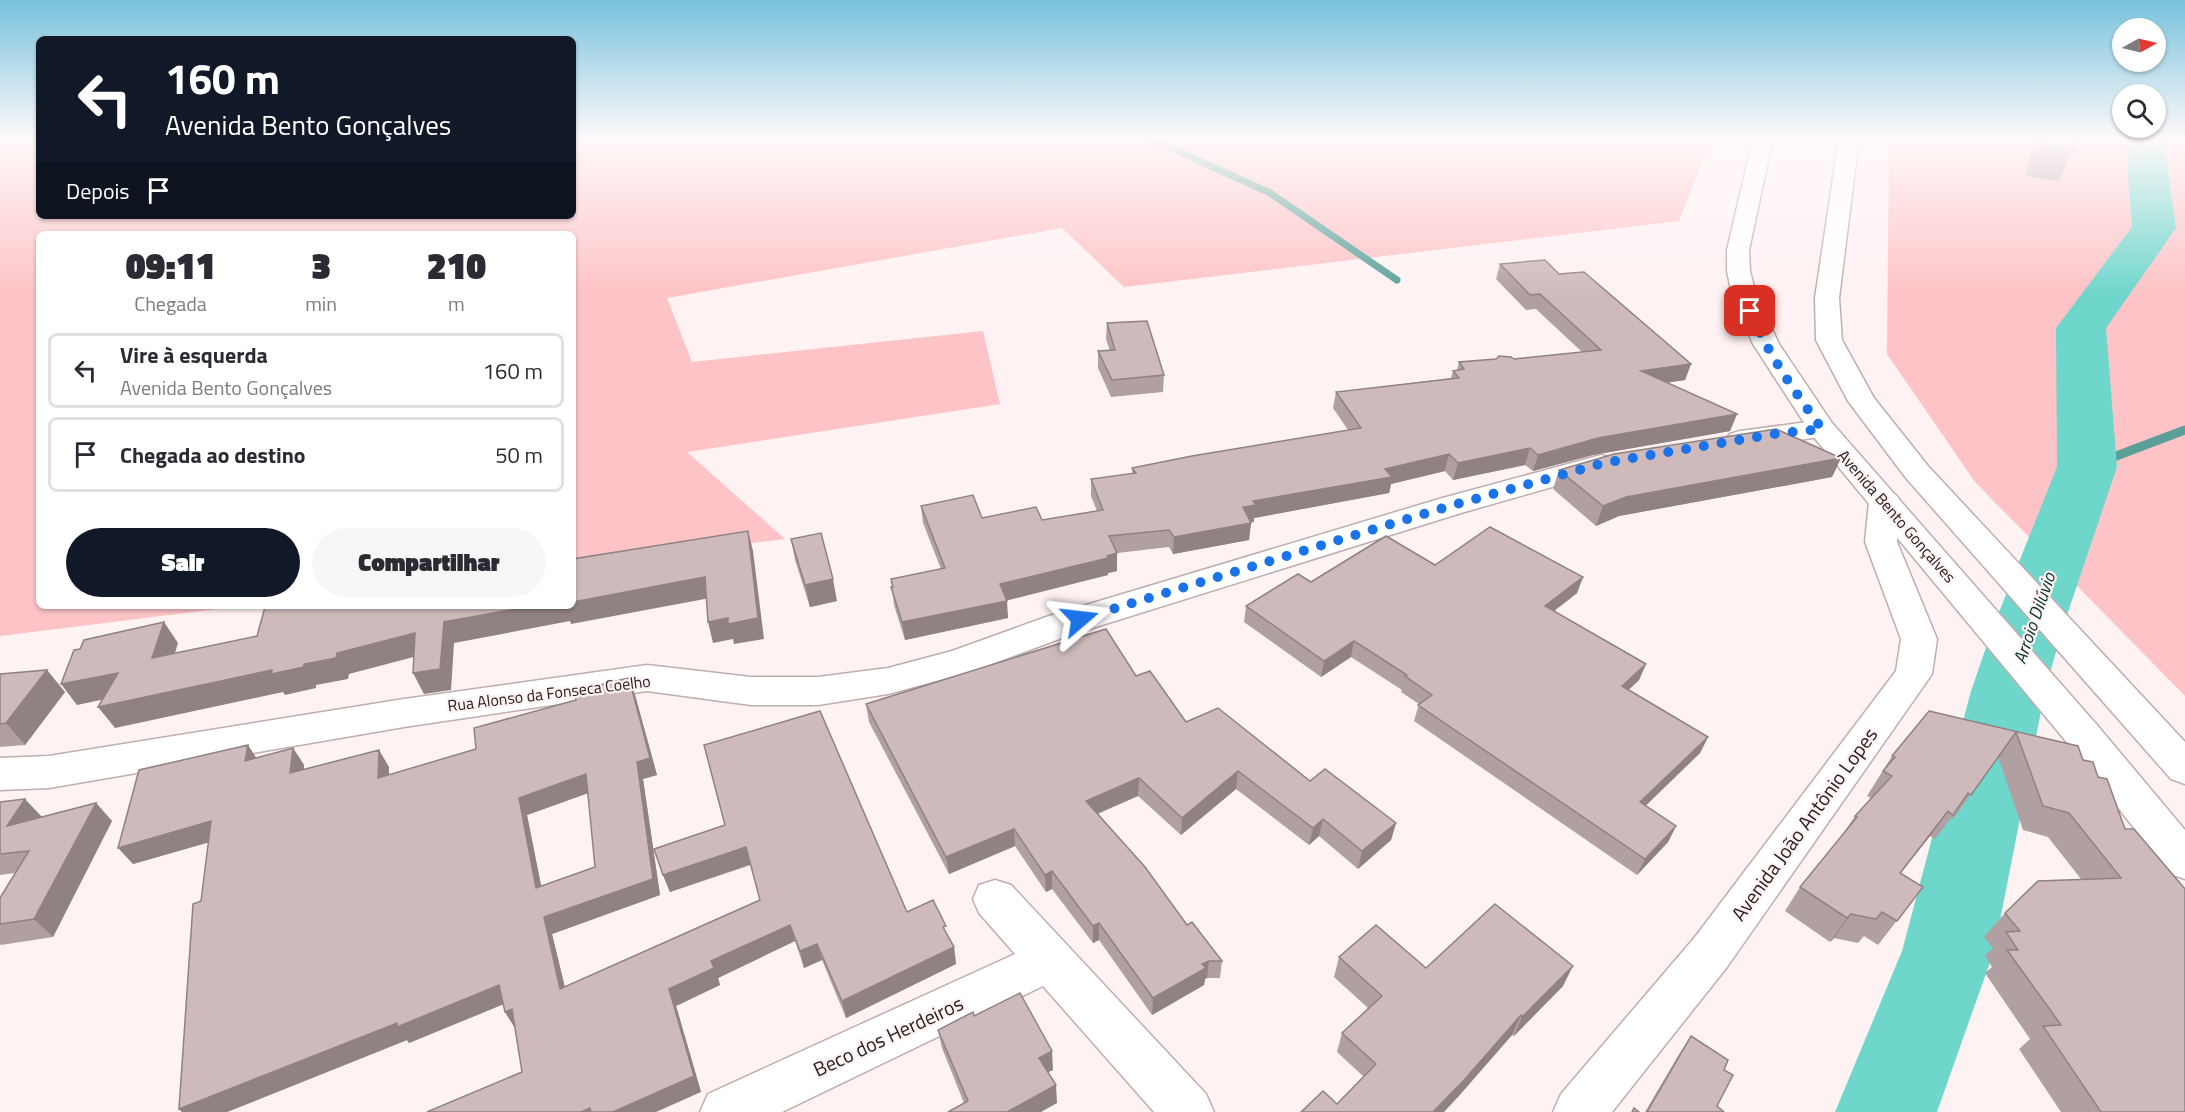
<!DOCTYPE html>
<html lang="pt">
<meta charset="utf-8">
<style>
body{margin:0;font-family:"Titillium Web",sans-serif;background:#f7f7f7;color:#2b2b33;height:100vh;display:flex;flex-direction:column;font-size:22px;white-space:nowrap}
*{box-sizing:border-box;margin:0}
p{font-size:20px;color:#7c7c81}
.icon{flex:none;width:33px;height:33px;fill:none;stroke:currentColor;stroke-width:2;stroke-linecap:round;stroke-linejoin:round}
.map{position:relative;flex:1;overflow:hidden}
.sheet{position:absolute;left:36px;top:231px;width:540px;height:378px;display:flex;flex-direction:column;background:#fff;border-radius:9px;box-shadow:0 2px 4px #0004}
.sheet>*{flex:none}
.guide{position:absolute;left:36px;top:36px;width:540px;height:183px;border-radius:9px;box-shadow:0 2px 4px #0004;background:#111827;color:#fff;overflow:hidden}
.needle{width:39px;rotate:82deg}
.fabs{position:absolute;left:2112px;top:18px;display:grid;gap:12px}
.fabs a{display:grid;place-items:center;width:54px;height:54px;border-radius:50%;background:#fff;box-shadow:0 2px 4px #0004;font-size:30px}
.pin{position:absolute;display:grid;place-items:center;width:51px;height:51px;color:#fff;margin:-26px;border-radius:12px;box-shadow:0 3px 9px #0006}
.me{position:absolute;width:66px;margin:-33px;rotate:73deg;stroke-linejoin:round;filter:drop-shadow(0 0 4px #0008)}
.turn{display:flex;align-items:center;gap:21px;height:126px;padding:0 30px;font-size:27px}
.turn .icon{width:78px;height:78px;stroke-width:2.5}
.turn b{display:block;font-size:42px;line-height:51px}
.then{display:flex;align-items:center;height:57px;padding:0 30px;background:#0003;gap:12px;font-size:22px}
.eta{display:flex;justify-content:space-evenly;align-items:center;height:102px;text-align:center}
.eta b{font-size:36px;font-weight:800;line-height:42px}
.primary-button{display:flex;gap:12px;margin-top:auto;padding:12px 30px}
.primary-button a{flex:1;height:69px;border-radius:36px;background:#111827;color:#fff;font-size:24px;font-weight:800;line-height:69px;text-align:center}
.primary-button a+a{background:#f7f7f7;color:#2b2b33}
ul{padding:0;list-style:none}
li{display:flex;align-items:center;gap:18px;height:75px;margin:0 12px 9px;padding:0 18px;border:3px solid #e1e1e2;border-radius:9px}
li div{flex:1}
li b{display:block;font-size:22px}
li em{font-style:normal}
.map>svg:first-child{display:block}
</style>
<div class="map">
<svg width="2185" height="1112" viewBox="0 0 2185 1112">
<rect width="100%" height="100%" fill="#fff2f3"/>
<g fill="#fdc3c6">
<polygon points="0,138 39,138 39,216 573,216 573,138 1712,138 1679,221 1124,287 1062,228 667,298 692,362 983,331 1000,404 687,452 785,539 573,565 573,234 39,234 39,606 241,606 0,636"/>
<polygon points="1889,138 2185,138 2185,696 1975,482 1887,354"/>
</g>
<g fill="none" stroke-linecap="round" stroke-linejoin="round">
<polyline stroke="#5aa099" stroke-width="7" points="1149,138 1270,193 1397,280"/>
<polyline stroke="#5aa099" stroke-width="9" points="2087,467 2185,430"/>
<polygon fill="#6fd6cc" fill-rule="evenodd" points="2132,138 2173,138 2165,149 2176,228 2106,328 2117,467 2063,627 2045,691 1994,951 1937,1112 1835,1112 1902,951 1971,691 1993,627 2057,467 2056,328 2132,227 2126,147"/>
<defs>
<g id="minor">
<polygon points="1822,420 1832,423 1836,429 1832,435 1740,449 1730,446 1725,440 1730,434 1740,431"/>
<polygon points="1601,455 1612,458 1616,464 1612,470 1461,513 1070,635 973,671 888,694 818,705 751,705 647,691 404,727 49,788 0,790 0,758 49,756 404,699 647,665 751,677 818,677 888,668 952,651 1046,617 1439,499"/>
<polygon points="1885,493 1896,495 1901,502 1897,542 1937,639 1932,674 1727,967 1612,1112 1553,1112 1561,1094 1695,937 1896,671 1901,639 1865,542 1869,502 1874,495"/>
<polygon points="995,880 1011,885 1206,1094 1214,1112 1154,1112 1043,986 782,1112 700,1112 708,1094 1015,954 979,913 973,899 979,885"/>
</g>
<g id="major">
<polygon points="1753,138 1773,138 1749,250 1750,271 1756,295 1779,344 1832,423 2097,725 2185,830 2185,879 2170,874 2069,745 1812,435 1753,344 1732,295 1727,271 1727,250"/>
<polygon points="1839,138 1859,138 1839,298 1842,340 1874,398 1928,466 2185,742 2185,784 2171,779 1906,478 1848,401 1816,340 1815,298"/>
</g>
</defs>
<use href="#minor" stroke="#c0adae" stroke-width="3"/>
<use href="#major" stroke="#c0adae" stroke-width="3"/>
<use href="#minor" fill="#fff" fill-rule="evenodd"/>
<use href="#major" fill="#fff" fill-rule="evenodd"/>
</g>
<g fill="#b1a0a1" fill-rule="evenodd">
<polygon points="2036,138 2076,138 2074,151 2058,181 2025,176"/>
<polygon points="1500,264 1559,274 1691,364 1685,380 1666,383 1737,414 1730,431 1593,455 1533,471 1525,465 1453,480 1445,471 1391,484 1389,493 1254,518 1254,522 1251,522 1249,540 1173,554 1169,547 1117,553 1117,571 1108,573 1108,575 1006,600 1008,618 905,640 894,605 891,579 941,569 923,523 921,506 982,518 1042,520 1097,511 1091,496 1091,479 1132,474 1132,468 1348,430 1333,408 1336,392 1451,378 1453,371 1457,370 1459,362 1514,359 1582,352 1536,309 1526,310 1496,279"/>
<polygon points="1107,323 1164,375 1163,392 1111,397 1098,368 1098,351 1110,351 1106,339"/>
<polygon points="1841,458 1832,477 1619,516 1596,526 1553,489 1559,470"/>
<polygon points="791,539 837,601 810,607 795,560"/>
<polygon points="1435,565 1583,577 1577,593 1554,611 1646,664 1639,680 1628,690 1708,737 1700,753 1646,805 1676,826 1668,842 1637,875 1414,721 1419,704 1401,692 1402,690 1351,657 1321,677 1244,622 1246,606 1311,582"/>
<polygon points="0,674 65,692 25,745 0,747"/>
<polygon points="1136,676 1186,722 1310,781 1396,823 1391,840 1358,869 1319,836 1309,845 1236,789 1181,835 1138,796 1098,814 1187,925 1222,961 1220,978 1207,978 1205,979 1204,985 1152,1015 1099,940 1093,943 1052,889 1046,892 1015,846 949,874 869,722 866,704"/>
<path d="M629,678L635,695L657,775L643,779L660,895L552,934L565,987L760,900L751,865L670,892L663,875L725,825L907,912L947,934L954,947L956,964L846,1018L822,960L804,968L795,941L718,978L720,985L676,1006L701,1092L522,1072L515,1028L505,1012L503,1004L409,1043L407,1040L227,1112H182L179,1109L209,842L133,864L256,758L293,748L304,765V769L389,767V775L476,749L576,700ZM588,793L595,867L541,886L527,815Z"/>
<polygon points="1929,711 2078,746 2083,760 2093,762 2185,1112 2061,1112 2019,1049 2030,1039 1985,973 1992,967 1985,956 1993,948 1984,937 2005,913 2081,879 2048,837 2023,830 1998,757 1953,819 1951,818 1935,839 1930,836 1900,873 1923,887 1878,945 1864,936 1858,943 1834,938 1830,942 1785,911 1800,887 1841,837 1855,816 1871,798 1867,796 1892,756"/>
<polygon points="0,802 42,817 96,803 112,821 53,937 1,945 0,944 0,898 15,873 0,875"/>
<polygon points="1339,957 1426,968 1563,986 1514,1036 1512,1035 1457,1098 1337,1104 1364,1077 1337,1052 1342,1033 1368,1008 1334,977"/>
<polygon points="974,1016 1053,1070 1048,1072 1057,1103 964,1103 942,1048 938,1030"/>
<polygon points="1691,1036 1724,1070 1717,1106 1724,1112 1645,1112 1678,1056"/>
</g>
<g fill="#908283">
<polygon points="1691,364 1685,380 1636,387 1641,371"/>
<polygon points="1737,414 1730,431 1593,455 1533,471 1538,455 1598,438"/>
<polygon points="1530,448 1525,465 1453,480 1458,463"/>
<polygon points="1449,454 1445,471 1391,484 1389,493 1254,518 1254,522 1241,524 1243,507 1253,501"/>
<polygon points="1841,458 1832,477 1619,516 1596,526 1603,506 1626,497"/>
<polygon points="1251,523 1249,540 1173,554 1174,537"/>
<polygon points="748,531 753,551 764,639 734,644 733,639 713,643 708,622"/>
<polygon points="1117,553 1117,571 1108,573 1108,575 1001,602 1000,584"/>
<polygon points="705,577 710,598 571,624 570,621 454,643 451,690 424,694 413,673 444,622 533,606 573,606 573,602"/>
<polygon points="1583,577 1577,593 1540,622 1545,606"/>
<polygon points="833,579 837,601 810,607 805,585"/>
<polygon points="1007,601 1008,618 905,640 902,622"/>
<polygon points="164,622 178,643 167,679 152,658"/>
<polygon points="415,633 425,654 349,674 348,679 316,685 316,688 285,695 283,692 115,728 98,707 272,670"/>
<polygon points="1354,641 1351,657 1321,677 1324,661"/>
<polygon points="1646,664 1639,680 1616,702 1622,686"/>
<polygon points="47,670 65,692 25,745 6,723"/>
<polygon points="118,673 134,693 77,705 61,684"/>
<polygon points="629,678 635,695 657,775 643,779 660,895 552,934 569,1005 560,989 544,917 653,879 637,762"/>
<polygon points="1708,737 1700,753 1633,818 1640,802"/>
<polygon points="248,745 259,762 245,761"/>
<polygon points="293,748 304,765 301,790 290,773"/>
<polygon points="379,750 389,767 389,795 378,778"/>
<polygon points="1238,771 1236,789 1181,835 1182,818"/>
<polygon points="586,774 594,791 527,815 545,905 536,888 519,798"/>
<polygon points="1139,778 1138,796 1086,818 1086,801"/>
<polygon points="25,799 42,817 7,826"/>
<polygon points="96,803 112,821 53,937 34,919"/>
<polygon points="1948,811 1930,836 1882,897 1900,873"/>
<polygon points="1323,819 1319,836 1309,845 1313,828"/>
<polygon points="211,821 224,838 133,864 118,848"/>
<polygon points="1396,823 1391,840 1358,869 1362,851"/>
<polygon points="1676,826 1668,842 1637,875 1645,859"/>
<polygon points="1014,829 1015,846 949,874 946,857"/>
<polygon points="746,847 751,864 670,892 663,875"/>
<polygon points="1052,871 1052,889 1046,892 1045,875"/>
<polygon points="1851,914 1834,938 1830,942 1847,918"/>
<polygon points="1099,923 1099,940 1093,943 1093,926"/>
<polygon points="790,925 795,941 718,978 720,985 676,1006 701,1092 656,1112 613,1112 669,989 711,961"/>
<polygon points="817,944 822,960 804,968 800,951"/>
<polygon points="954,947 956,964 846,1018 842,1001"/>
<polygon points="1209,961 1207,978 1205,979 1204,985 1152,1015 1153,998 1202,964"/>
<polygon points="1573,966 1563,986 1514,1036 1522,1017"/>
<polygon points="499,985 509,1002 409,1043 407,1040 227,1112 182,1112 179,1109 397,1023"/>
<polygon points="512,1009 515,1028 505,1012"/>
<polygon points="1521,1015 1512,1035 1457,1098 1444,1112 1433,1112"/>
<polygon points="1052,1051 1053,1070 1040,1076 1039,1058"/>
<polygon points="1056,1085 1057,1103 1041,1112 1007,1112"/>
<polygon points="590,1108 592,1112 581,1112"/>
</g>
<g fill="#cebabb" stroke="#908283" stroke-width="1.5" fill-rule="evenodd">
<polygon points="2043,138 2076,138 2074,151 2040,146"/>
<polygon points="1545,260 1559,274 1584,272 1691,364 1641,371 1737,414 1598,438 1538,455 1530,448 1458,463 1449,454 1385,469 1392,477 1253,501 1256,505 1243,507 1251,523 1174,537 1169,530 1109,536 1117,553 1107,556 1108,558 1000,584 1007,601 902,622 891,587 893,587 891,579 945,568 921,506 973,495 982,518 1036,507 1042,520 1103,510 1091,479 1136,473 1132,468 1192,456 1361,428 1336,392 1459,378 1453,371 1464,369 1459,362 1496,359 1499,356 1511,357 1514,359 1601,350 1540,294 1530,295 1500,264"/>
<polygon points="1147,321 1164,375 1112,380 1098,351 1115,350 1107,323"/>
<polygon points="1776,429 1841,458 1626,497 1603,506 1559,470 1614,454"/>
<polygon points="1490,527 1583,577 1545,606 1646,664 1622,686 1708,737 1640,802 1676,826 1645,859 1418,705 1432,695 1405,676 1407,675 1354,641 1324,661 1246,606 1298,574 1311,582 1386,536 1435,565"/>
<polygon points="748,531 758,618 728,624 728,618 708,622 705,577 573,602 573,559"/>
<polygon points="821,533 833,579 805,585 791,539"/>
<polygon points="270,606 533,606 444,622 440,669 413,673 415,633 337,653 336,658 304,664 304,667 271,674 272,670 98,707 118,673 61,684 74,650 80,649 84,640 164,622 152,658 257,636 265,607"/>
<polygon points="1106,629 1136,676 1150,671 1186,722 1218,708 1310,781 1325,769 1396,823 1362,851 1323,819 1313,828 1238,771 1182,818 1139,778 1086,801 1145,867 1187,925 1192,922 1222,961 1209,961 1202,964 1206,968 1153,998 1099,923 1093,926 1052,871 1045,875 1014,829 946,857 866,704"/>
<polygon points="47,670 6,723 0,724 0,674"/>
<path d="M629,678L650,758L637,762L653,879L544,917L560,989L760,900L746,847L663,875L654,849L725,825L704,745L820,711L907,912L933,900L946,926L943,927L954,947L842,1001L817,944L800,951L790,925L711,961L714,968L669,989L694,1076L613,1112H591L590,1108L581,1112H427L522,1072L512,1009L505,1012L499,985L397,1027V1023L179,1109L193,904L201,901L211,821L118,848L139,770L248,745L245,761L293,748L290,773L379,750L378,778L476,749L474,728L576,700L574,691ZM586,774L595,867L536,888L519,798Z"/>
<polygon points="1929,711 2078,746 2083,760 2093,762 2098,777 2107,779 2125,829 2134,829 2185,889 2185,1112 2101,1112 2043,1026 2061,1025 2007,950 2018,950 2006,932 2020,931 2005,913 2038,881 2121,878 2069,813 2043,806 2016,732 1971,795 1968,793 1953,815 1948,811 1900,873 1923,887 1897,921 1882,912 1876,919 1851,914 1847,918 1800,887 1857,817 1855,816 1892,776 1883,771 1895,757 1892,756"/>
<polygon points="25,799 7,826 96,803 34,919 0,924 0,898 29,851 0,854 0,802"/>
<polygon points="1495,904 1573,966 1522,1017 1521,1015 1465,1079 1433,1112 1301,1112 1323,1091 1337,1104 1376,1064 1342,1033 1382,996 1339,957 1376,925 1426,968"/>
<polygon points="1020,993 1052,1051 1039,1058 1056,1085 1007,1112 948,1112 968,1101 938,1030 973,1012 974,1016"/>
<polygon points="1691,1036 1728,1060 1724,1070 1733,1075 1717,1106 1724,1112 1647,1112"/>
<polygon points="1634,1108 1639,1112 1632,1112"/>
</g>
<linearGradient id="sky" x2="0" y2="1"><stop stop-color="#77c2dd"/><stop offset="0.47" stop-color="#fff9fa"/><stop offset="1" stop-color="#fff9fa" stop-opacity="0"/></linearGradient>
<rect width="2185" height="294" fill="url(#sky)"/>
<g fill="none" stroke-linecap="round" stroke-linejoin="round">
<path stroke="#1a73e8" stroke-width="10" stroke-dasharray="0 18" d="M1080,619L1450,506L1604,463L1774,434L1822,429C1795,392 1768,354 1750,311"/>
</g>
<g text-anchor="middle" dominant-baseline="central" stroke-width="4.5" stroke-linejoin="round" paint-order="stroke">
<g font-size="16" fill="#282121" stroke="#fff2f3">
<text transform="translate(1897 516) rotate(49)">Avenida Bento Gonçalves</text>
<text transform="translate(549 693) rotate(-7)">Rua Alonso da Fonseca Coelho</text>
</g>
<g font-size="18" font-style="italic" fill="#00322e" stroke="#fff2f3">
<text transform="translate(2034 618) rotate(-71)">Arroio Dilúvio</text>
</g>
<g font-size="20" fill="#282121" stroke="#fff2f3">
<text transform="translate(1804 824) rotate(-54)">Avenida João Antônio Lopes</text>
<text transform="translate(888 1036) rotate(-25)">Beco dos Herdeiros</text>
</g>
</g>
</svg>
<div class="fabs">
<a><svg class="needle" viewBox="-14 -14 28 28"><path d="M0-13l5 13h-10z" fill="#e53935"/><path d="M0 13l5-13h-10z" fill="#7c7c81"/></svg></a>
<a><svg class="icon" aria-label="search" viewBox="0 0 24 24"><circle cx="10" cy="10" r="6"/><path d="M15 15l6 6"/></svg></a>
</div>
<div class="pin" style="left:1750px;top:311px;background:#d93025"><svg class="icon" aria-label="arrive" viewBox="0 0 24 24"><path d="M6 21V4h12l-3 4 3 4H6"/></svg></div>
<svg class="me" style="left:1080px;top:619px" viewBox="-20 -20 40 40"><path d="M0-17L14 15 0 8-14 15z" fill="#1a73e8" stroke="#fff" stroke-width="4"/></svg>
<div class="guide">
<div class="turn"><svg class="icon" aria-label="left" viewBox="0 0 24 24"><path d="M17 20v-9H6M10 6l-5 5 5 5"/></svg><div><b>160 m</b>Avenida Bento Gonçalves</div></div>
<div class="then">Depois<svg class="icon" aria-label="arrive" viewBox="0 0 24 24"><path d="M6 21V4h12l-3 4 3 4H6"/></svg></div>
</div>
<section class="sheet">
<div class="eta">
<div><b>09:11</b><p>Chegada</p></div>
<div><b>3</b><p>min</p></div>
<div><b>210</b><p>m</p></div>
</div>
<ul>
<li><svg class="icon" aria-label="left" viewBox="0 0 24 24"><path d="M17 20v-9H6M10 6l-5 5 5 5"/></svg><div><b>Vire à esquerda</b><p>Avenida Bento Gonçalves</p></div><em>160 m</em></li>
<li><svg class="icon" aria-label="arrive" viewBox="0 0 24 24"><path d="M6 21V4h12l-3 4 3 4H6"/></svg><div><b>Chegada ao destino</b></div><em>50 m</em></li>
</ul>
<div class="primary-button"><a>Sair</a><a>Compartilhar</a></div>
</section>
</div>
